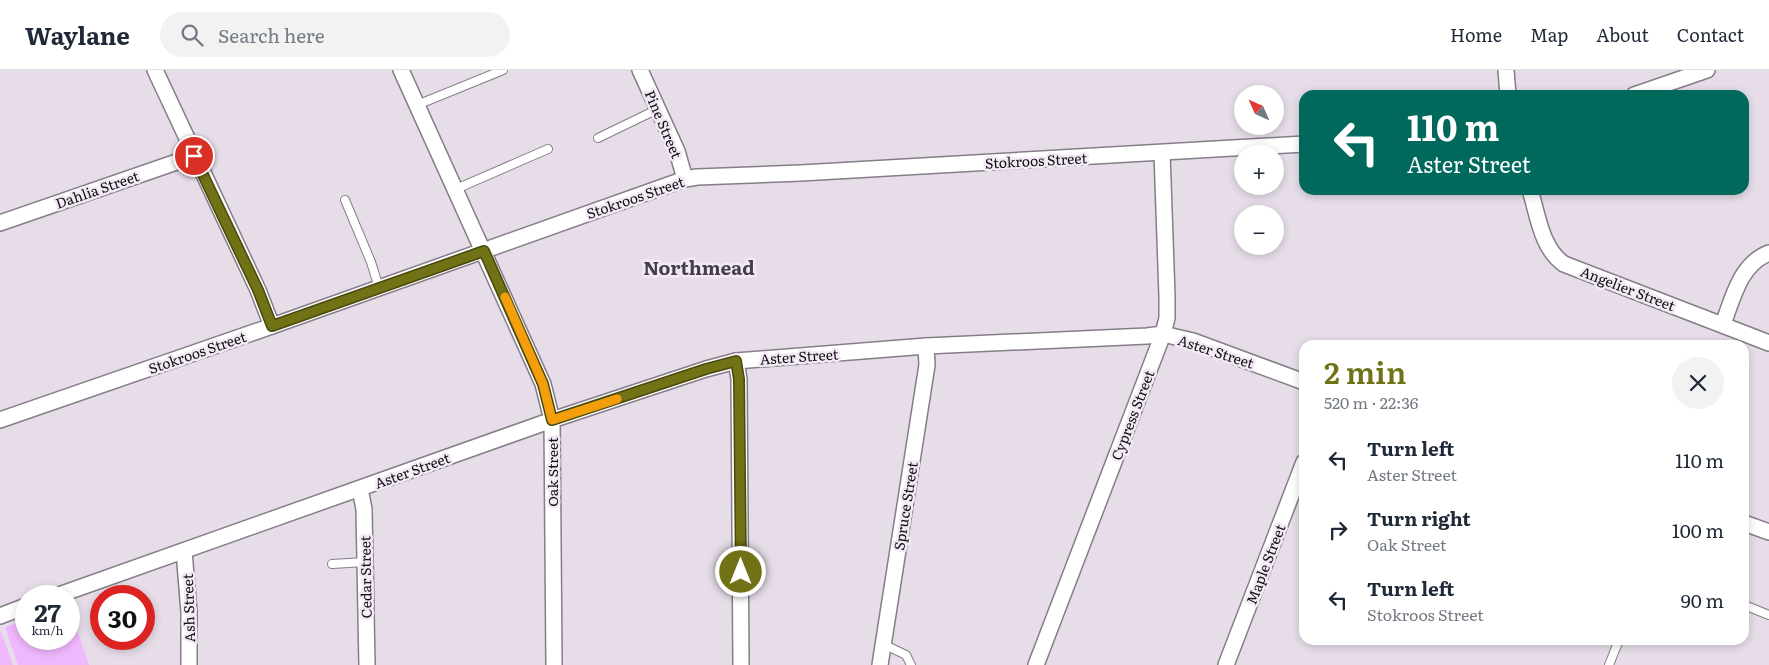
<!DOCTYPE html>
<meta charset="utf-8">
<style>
body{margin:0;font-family:Literata,serif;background:#f2f2f3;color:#1f2937;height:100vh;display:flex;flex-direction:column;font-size:19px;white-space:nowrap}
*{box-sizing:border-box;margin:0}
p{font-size:16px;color:#747a83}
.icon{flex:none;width:28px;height:28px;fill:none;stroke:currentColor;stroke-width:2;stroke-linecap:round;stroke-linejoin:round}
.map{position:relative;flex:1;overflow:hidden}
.drawer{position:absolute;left:1299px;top:270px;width:450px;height:305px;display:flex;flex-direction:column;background:#fff;border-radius:15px;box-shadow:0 2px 8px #0003}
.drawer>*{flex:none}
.top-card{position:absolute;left:1299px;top:20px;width:450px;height:105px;border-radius:15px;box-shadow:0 2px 8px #0003;background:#00695c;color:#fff;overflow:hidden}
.needle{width:32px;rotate:315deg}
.fabs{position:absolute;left:1234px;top:15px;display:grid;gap:10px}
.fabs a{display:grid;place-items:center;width:50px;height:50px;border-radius:50%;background:#fff;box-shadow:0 2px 8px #0003;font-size:25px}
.speed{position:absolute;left:15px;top:515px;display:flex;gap:10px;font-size:25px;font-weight:700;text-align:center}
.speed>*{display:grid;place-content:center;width:65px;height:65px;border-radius:50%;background:#fff;box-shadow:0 2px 8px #0003;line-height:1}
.speed small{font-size:12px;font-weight:400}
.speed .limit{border:8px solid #d22;background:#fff;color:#111}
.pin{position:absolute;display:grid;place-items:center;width:42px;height:42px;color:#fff;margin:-21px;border:2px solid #fff;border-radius:50%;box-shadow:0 1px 5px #0007}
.me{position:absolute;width:55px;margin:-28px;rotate:0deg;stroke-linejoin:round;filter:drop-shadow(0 0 4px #0008)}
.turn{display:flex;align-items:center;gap:18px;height:105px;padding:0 25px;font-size:22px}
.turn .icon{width:65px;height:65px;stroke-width:2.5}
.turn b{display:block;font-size:35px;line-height:42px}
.round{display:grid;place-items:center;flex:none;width:52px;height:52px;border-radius:26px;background:#f2f2f3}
.head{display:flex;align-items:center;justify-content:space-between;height:85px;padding:0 25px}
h1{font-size:30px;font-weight:600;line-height:38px;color:#717115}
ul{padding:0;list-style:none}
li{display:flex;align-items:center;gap:15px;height:70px;padding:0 25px}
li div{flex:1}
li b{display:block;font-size:19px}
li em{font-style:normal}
header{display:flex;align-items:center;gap:30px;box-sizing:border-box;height:70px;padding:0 25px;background:#fff;border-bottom:1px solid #e0e1e3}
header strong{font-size:24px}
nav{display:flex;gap:28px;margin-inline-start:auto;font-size:18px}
.search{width:350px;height:45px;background:#f2f2f3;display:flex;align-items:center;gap:12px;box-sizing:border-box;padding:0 18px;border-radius:28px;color:#747a83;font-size:19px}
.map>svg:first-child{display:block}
</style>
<header>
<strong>Waylane</strong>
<div class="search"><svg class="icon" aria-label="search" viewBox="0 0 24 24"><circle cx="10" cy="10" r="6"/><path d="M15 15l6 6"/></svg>Search here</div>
<nav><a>Home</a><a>Map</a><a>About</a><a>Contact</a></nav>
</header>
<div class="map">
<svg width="1769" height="595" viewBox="0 0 1769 595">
<rect width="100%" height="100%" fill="#e6dde8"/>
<g fill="#f0b8fe">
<polygon points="69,536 89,595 18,595 5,557 26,550 26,569 69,569"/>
<polygon points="0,562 1,562 13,595 0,595"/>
</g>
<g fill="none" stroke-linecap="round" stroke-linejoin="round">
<defs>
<g id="service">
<polyline points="417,35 503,0"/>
<polyline points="598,68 658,39"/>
<polyline points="456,119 548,79"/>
<polyline points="345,130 371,192 379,218"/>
<polyline points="332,494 365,492"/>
<polyline points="1744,535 1769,545"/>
<polyline points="883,574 906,585 911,595"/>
<polyline points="1609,595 1619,570"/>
</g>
<g id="minor">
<polyline points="155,0 258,220 272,256"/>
<polyline points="401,0 543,314 552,350 554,595"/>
<polyline points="640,0 677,81 685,109"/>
<polyline points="1506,0 1508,25"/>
<polyline points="1634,25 1707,0"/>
<path d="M1530,120C1538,145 1541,178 1564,194L1769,273"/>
<polyline points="0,153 194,86"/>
<path d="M1723,254C1733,228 1740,194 1769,183"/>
<polyline points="736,291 739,309 741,595"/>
<polyline points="0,350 272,256 685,109 697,107 801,103 1304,74"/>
<polyline points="360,419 364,439 367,595"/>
<polyline points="1744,453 1769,462"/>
<polyline points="184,481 189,542 189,595"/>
<polyline points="56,526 552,350 706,299 736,291 926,276 1147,266 1163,264 1193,271 1304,312"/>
<polyline points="0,546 26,536"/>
<polyline points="880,595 927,295 926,276"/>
<polyline points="1036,595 1163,264 1167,248 1167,226 1162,83"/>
<polyline points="1226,595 1304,392"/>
</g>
</defs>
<use href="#service" stroke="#857d87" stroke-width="10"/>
<use href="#minor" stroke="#857d87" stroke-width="18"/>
<use href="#service" stroke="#fff" stroke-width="8"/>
<use href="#minor" stroke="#fff" stroke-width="15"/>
</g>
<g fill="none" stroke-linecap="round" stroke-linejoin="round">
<defs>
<polyline id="route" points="194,86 258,220 272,256 484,181 543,314 552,350 706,299 736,291 739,309 741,502"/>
</defs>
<use href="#route" stroke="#49490e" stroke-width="12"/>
<use href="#route" stroke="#717115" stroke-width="9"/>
<polyline stroke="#f59e0b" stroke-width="9" points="505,227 543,314 552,350 617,329"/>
</g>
<g text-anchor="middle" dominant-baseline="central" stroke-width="5" stroke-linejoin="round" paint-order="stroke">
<g font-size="14" fill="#120f13" stroke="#f3eaf6">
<text transform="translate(664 54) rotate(67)">Pine Street</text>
<text transform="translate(1036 90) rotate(-3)">Stokroos Street</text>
<text transform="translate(97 119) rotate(-19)">Dahlia Street</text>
<text transform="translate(635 127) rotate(-19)">Stokroos Street</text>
<text transform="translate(1628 218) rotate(21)">Angelier Street</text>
<text transform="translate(1216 281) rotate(18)">Aster Street</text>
<text transform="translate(197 282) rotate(-19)">Stokroos Street</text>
<text transform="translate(799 286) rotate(-4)">Aster Street</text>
<text transform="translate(1132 345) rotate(-69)">Cypress Street</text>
<text transform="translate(412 400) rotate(-20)">Aster Street</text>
<text transform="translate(552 402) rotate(-90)">Oak Street</text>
<text transform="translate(905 436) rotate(-81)">Spruce Street</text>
<text transform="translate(1265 494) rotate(-69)">Maple Street</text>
<text transform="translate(365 507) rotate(-91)">Cedar Street</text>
<text transform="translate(188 538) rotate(-92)">Ash Street</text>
</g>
<g font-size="19" font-weight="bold" fill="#453e47" stroke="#f3eaf6">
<text x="699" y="197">Northmead</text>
</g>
</g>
</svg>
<div class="fabs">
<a><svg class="needle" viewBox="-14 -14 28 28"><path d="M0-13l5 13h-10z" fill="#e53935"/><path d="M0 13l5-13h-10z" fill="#747a83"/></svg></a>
<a>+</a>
<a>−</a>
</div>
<div class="speed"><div>27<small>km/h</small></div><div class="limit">30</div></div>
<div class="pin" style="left:194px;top:86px;background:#d93025"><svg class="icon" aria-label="arrive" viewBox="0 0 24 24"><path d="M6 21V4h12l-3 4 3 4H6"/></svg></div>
<svg class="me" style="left:741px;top:502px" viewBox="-20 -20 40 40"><circle r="17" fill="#717115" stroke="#fff" stroke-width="3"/><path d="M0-11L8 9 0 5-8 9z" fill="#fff"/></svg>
<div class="top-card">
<div class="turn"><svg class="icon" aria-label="left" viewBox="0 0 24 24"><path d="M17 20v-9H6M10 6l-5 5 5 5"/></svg><div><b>110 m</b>Aster Street</div></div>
</div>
<section class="drawer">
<div class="head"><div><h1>2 min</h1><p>520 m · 22:36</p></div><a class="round"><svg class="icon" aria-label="close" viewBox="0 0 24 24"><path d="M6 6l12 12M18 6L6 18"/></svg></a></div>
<ul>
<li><svg class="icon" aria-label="left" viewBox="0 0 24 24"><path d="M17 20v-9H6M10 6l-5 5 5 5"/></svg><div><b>Turn left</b><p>Aster Street</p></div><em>110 m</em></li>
<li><svg class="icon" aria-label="right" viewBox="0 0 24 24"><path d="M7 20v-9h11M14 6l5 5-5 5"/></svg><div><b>Turn right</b><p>Oak Street</p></div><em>100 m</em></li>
<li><svg class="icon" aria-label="left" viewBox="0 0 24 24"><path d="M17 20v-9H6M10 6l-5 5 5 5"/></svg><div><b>Turn left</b><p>Stokroos Street</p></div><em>90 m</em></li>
</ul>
</section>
</div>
